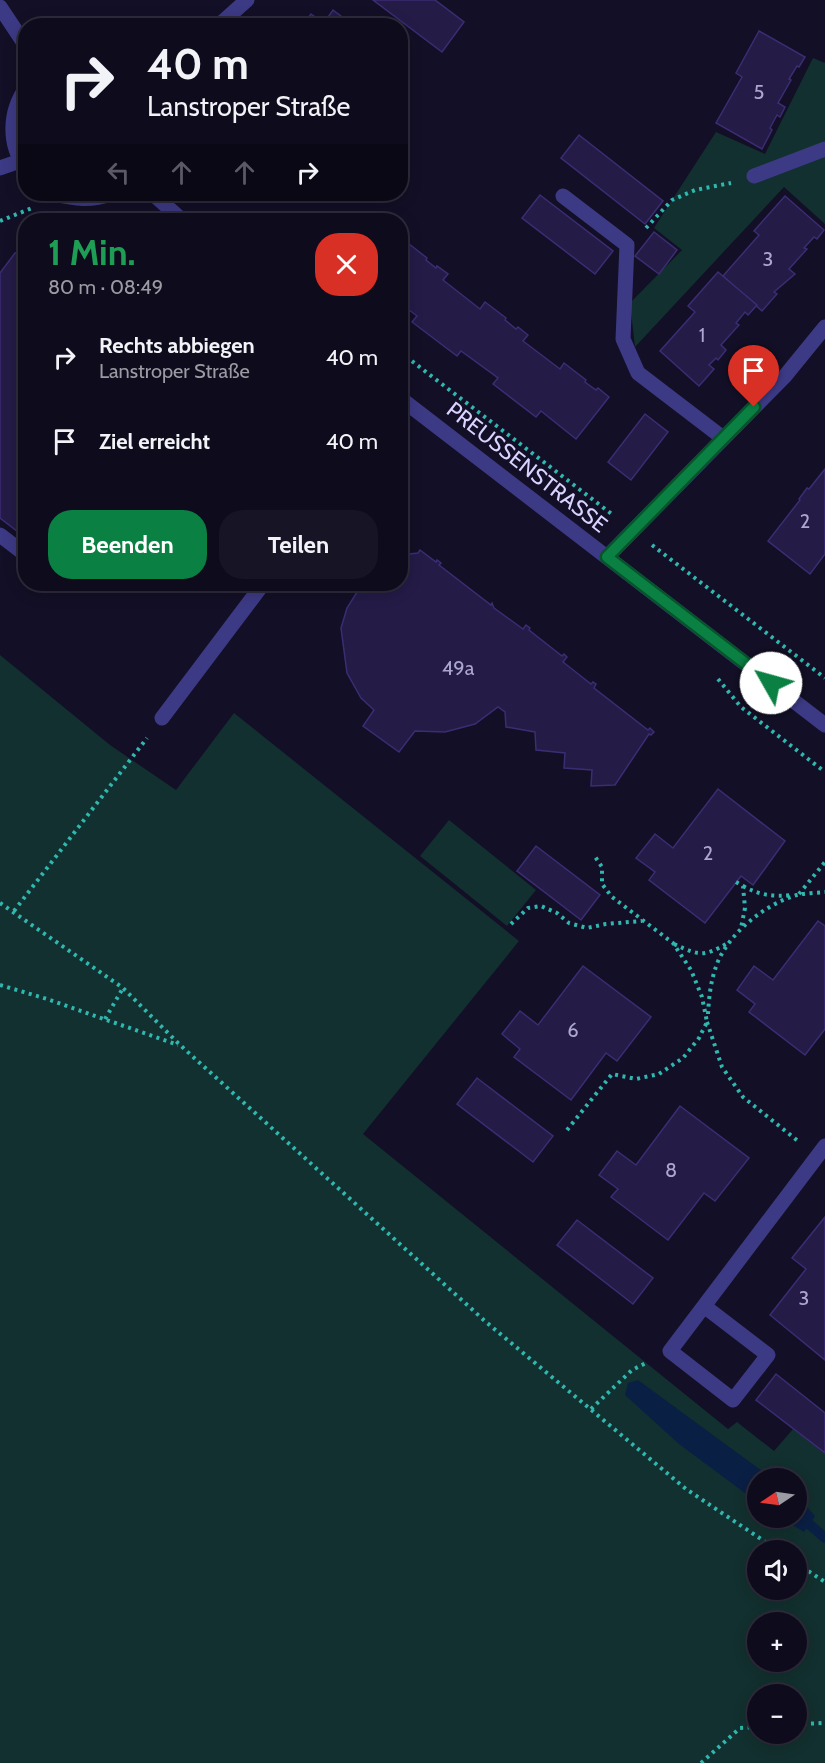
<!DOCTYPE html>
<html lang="de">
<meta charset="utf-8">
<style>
body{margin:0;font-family:Cabin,sans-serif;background:#171425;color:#f1f3f6;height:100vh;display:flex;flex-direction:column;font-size:22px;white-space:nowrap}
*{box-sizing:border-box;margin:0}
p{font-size:20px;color:#9b9ba3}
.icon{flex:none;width:33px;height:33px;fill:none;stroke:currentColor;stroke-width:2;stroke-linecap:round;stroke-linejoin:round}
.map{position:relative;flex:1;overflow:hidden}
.panel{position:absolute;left:18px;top:213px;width:390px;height:378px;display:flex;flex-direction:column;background:#0e0b1c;border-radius:24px;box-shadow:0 3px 15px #0003,0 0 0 2px #2e2b3b}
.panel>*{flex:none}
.top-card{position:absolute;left:18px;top:18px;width:390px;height:183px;border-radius:24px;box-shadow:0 3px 15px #0003,0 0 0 2px #2e2b3b;background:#0e0b1c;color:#f1f3f6;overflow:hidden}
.needle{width:39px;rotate:257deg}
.tools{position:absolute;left:747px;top:1468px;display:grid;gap:12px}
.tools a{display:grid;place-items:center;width:60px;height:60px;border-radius:50%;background:#0e0b1c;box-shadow:0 3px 15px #0003,0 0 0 2px #2e2b3b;font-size:30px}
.pin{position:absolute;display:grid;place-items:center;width:51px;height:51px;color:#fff;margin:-62px -26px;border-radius:50% 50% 50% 0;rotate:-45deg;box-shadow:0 0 6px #0007}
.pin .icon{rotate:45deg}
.me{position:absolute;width:66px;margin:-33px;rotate:308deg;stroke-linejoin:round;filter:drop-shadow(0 0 4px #0008)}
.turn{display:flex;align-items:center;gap:21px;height:126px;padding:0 30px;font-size:27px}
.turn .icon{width:78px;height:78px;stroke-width:2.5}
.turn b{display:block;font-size:42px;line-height:51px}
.lanes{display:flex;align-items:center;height:57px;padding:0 30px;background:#0003;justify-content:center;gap:30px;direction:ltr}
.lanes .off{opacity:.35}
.round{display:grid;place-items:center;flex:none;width:63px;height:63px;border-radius:24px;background:#171425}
.summary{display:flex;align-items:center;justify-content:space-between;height:102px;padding:0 30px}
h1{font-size:36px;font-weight:700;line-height:45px;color:#1e9e55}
.primary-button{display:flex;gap:12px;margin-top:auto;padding:12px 30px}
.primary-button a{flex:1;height:69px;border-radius:24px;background:#0b8043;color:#fff;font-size:24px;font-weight:700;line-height:69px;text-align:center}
.primary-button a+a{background:#171425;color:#f1f3f6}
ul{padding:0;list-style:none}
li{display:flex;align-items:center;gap:18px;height:84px;padding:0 30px}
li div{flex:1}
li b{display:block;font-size:22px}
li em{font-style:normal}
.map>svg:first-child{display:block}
</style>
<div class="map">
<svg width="825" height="1763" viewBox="0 0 825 1763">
<rect width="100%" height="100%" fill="#130f26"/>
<g fill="#12302f" fill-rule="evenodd">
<polygon points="813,58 825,63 825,224 784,187 635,347 630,303 682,250 654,228 716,132 765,154"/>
<path d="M0,655L110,745L176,790L234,713L519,941L363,1134L728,1429L737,1422L774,1451L793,1429L825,1454V1763H0ZM758,1479H796V1518H758ZM758,1551H796V1590H758ZM758,1623H796V1662H758ZM758,1695H796V1734H758Z"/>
<polygon points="449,820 536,890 507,926 420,856"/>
</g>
<g fill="#0a1f44">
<polygon points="638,1380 773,1479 758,1479 757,1502 679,1444 625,1395 628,1383"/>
<polygon points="797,1496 815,1516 804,1532 781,1518 796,1518"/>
</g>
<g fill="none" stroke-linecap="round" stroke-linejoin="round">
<polyline stroke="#0a1f44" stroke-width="10" points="809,1524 825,1538"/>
</g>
<g fill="#241b47" stroke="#3b2d73" stroke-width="1.5">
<polygon points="373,0 435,0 464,22 442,52"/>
<polygon points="333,10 354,26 327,26 324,23"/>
<polygon points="311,14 324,23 327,26 302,26"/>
<polygon points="759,31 805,57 799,67 797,66 789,79 791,80 778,103 785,107 780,117 777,115 770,128 772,130 762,149 716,123 742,77 736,73"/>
<polygon points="579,135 663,201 645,224 561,158"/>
<polygon points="540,195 613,251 595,274 522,218"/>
<polygon points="785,196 824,230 817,239 814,237 804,248 807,249 789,269 795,274 774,292 777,294 762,311 723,276 759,235 754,231"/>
<polygon points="654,232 677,250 659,274 635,256"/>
<polygon points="404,240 427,258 426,260 436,268 437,266 448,274 443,280 480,309 485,302 506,318 505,320 516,329 518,327 528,335 523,341 560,369 564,363 586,380 585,382 596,390 598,388 609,397 576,439 541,411 536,417 493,384 498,378 461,351 457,356 412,322 417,316 400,303 400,245"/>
<polygon points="26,252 26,538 0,518 0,273 15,253"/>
<polygon points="718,272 757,305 748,315 745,312 736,323 739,325 721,345 726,350 718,360 716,358 709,365 714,369 699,386 660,351 695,312 688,306"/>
<polygon points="645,414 668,432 631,480 608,462"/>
<polygon points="825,469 825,554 810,574 768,541 800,500 799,499 807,488 809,489"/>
<polygon points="420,550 436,562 437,560 441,563 439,565 491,605 492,603 494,608 523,629 526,625 530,628 529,630 562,656 564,654 567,657 563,662 591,684 593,682 596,684 594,688 648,730 650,728 654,732 651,735 649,734 615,785 591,786 592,770 564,768 565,753 536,750 535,732 506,727 505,712 498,707 475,724 445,732 415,731 399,752 363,726 374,710 361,698 347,673 341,628 347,608 362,584 400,584 400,555 418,553"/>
<polygon points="718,789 785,841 753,885 741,876 705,923 649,880 655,872 636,858 655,834 673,848"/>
<polygon points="536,846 600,895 581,920 517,871"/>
<polygon points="818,921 825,926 825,1029 805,1055 749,1012 755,1004 737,990 754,966 773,980"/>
<polygon points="583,966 651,1017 617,1061 606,1053 571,1100 514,1057 520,1049 502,1034 520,1011 538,1025"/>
<polygon points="477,1078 553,1136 533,1162 457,1104"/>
<polygon points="680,1106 749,1158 715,1201 704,1193 668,1240 611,1197 618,1189 599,1175 617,1151 636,1165"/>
<polygon points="825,1217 825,1360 770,1315 806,1269 792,1258"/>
<polygon points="577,1220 653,1278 633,1304 557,1245"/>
<polygon points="776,1374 825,1413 825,1453 756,1400"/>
</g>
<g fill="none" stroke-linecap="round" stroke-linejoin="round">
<g stroke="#2fb8b0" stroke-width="4" stroke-dasharray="3 4.5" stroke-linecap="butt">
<polyline points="0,221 32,208"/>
<polyline points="646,228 672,200 695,190 731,183"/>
<polyline points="400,352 613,515"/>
<polyline points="652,545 825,678"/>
<polyline points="718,679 741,707 825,772"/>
<polyline points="736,882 743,886 745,908 741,928"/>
<path d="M743,886C759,895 773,897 792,895"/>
<polyline points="799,894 825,862"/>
<polyline points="0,903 123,988 180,1045 486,1322 686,1489 779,1551"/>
<polyline points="14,911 147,738"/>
<polyline points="511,924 528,908 541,906 557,913 569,923 587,928 606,924 642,921"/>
<path d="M674,944C700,956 703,957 728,943"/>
<polyline points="0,985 47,999 178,1045"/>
<path d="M708,1014C709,996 711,977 719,959C733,930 766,904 797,895C806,893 816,893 825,892"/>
<polyline points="105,1019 123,988"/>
<polyline points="707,1022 722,1067 743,1097 798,1141"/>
<polyline points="567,1130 612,1074 636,1079 659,1074 683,1058 699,1038 707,1022 702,997 691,970 673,943 612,897 602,884 602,867 594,855"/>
<polyline points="591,1409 632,1370 648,1362"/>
<polyline points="796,1563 825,1582"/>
<polyline points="796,1724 825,1723"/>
<polyline points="701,1763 740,1728 758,1727"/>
</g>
<g stroke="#3d3a85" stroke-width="15">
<polyline points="0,7 26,46"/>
<polyline points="218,26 247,0"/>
<path d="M26,88C9,112 8,145 26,168"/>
<polyline points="0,168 20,161"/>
<polyline points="754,176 825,149"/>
<path d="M55,194C75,199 91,201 111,194"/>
<polyline points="153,194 182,220"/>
<polyline points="563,196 627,245 623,339 638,373 723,438"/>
<polyline points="400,398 825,725"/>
<polyline points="0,535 26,555"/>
<polyline points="607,557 785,376 825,327"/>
<polyline points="162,718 263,584"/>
<polyline points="704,1306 768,1355 733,1400 670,1351 825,1146"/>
</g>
</g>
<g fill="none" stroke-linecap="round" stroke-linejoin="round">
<defs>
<polyline id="route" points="754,407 607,557 771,683"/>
</defs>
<use href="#route" stroke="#07532c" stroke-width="15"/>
<use href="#route" stroke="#0b8043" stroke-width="10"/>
</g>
<g text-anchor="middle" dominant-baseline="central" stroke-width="6" stroke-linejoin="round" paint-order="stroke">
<g font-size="20" fill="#aca6d1">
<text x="759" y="92">5</text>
<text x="768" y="259">3</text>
<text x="702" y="335">1</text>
<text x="805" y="521">2</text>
<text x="458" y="668">49a</text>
<text x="708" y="853">2</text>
<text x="573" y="1030">6</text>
<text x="671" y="1170">8</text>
<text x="804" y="1298">3</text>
</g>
<g font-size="22" fill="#d9d4ff" stroke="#130f26">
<text transform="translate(527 467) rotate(38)">PREUSSENSTRASSE</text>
</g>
</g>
</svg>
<div class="tools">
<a><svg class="needle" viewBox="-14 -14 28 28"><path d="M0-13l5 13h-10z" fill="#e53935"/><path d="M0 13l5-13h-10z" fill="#9b9ba3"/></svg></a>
<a><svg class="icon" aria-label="sound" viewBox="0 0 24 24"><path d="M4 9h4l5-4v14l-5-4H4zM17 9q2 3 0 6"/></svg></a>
<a>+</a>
<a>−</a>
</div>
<div class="pin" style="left:754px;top:407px;background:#d93025"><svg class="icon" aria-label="arrive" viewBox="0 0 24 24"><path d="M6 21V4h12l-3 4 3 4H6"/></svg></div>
<svg class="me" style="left:771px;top:683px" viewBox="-20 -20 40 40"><circle r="19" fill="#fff"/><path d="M0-13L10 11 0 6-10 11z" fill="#0b8043"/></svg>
<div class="top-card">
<div class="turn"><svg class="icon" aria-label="right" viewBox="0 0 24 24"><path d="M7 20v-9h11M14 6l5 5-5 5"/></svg><div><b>40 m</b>Lanstroper Straße</div></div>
<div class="lanes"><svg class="icon off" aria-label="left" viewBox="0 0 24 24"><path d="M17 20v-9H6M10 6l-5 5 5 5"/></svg><svg class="icon off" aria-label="ahead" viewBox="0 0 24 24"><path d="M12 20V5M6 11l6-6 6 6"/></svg><svg class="icon off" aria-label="ahead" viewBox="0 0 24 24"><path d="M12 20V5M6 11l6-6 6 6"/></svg><svg class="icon" aria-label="right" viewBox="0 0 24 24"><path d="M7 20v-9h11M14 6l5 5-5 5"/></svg></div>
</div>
<section class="panel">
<div class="summary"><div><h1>1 Min.</h1><p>80 m · 08:49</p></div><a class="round" style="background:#d93025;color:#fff"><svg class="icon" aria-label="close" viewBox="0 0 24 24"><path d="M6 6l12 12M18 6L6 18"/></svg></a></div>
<ul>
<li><svg class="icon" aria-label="right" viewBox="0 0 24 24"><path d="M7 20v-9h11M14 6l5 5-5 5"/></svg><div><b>Rechts abbiegen</b><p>Lanstroper Straße</p></div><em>40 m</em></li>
<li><svg class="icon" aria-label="arrive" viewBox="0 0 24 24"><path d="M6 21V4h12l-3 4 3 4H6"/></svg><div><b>Ziel erreicht</b></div><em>40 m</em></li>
</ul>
<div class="primary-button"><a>Beenden</a><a>Teilen</a></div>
</section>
</div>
